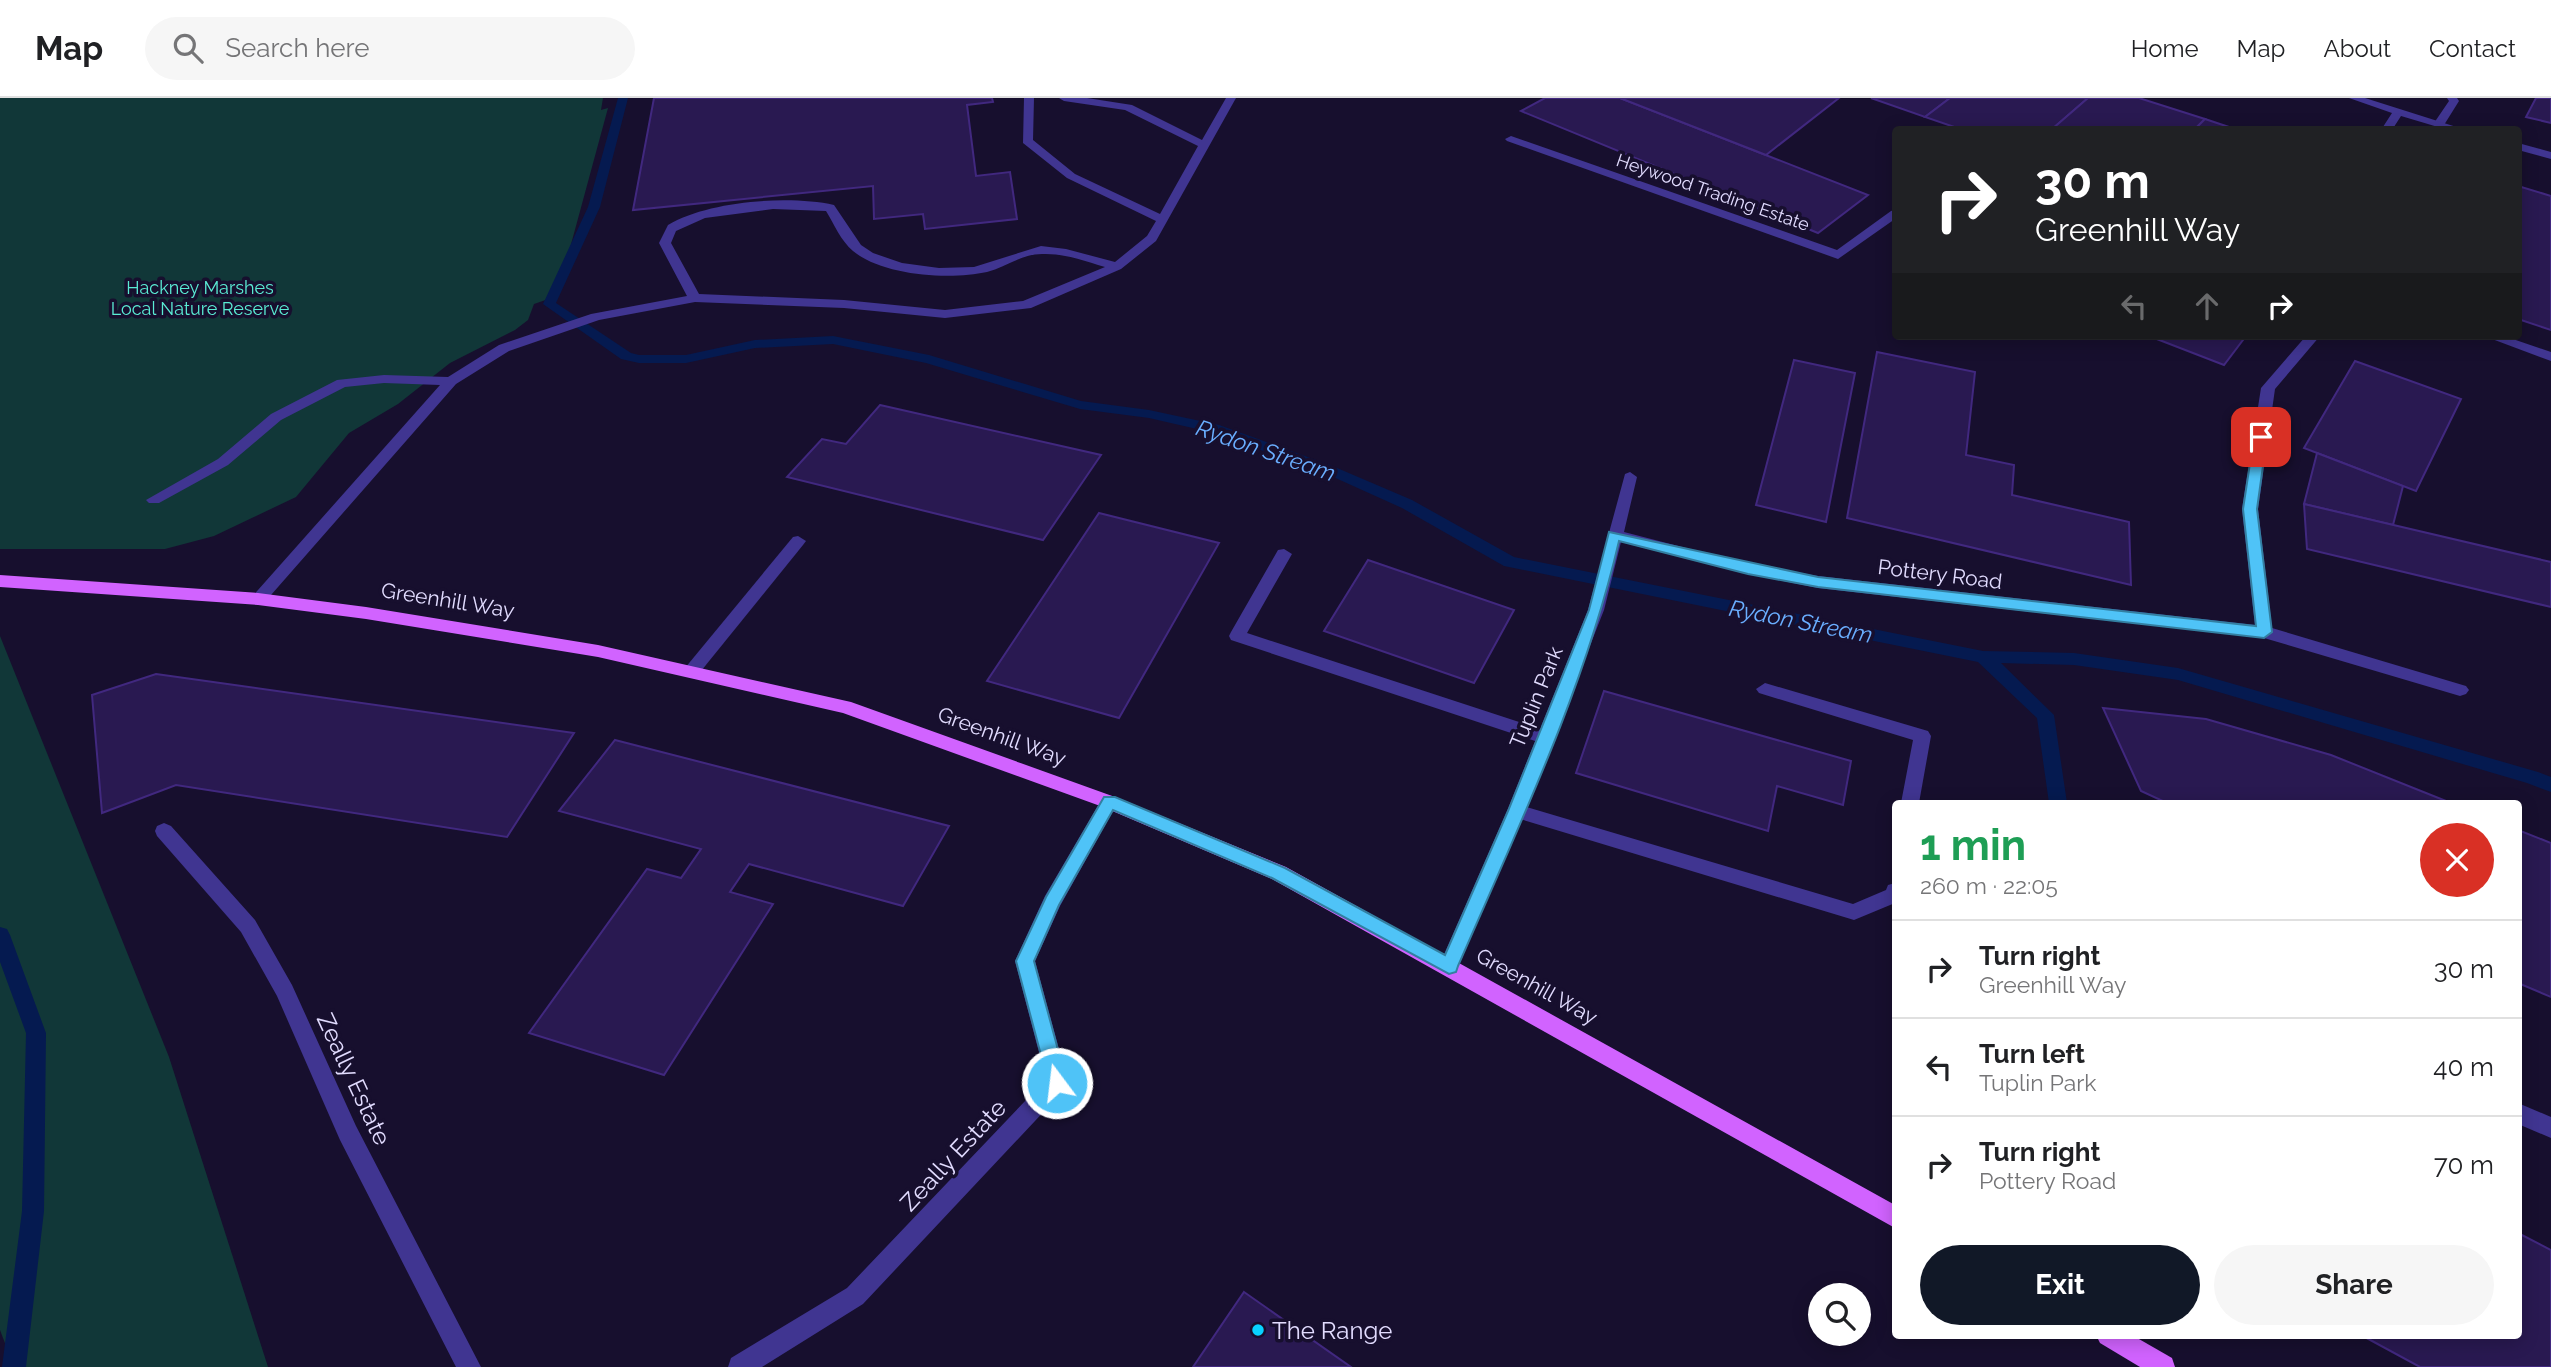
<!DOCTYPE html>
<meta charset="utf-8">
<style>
body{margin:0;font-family:Raleway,sans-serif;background:#f6f6f6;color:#202124;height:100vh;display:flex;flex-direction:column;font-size:26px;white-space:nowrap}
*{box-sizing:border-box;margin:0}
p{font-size:23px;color:#757577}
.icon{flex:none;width:38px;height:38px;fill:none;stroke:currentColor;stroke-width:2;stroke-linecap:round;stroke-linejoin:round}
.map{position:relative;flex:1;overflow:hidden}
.drawer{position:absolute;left:1892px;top:702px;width:630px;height:539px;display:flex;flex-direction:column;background:#fff;border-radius:7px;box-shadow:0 4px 18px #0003}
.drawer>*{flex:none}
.guide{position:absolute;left:1892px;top:28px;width:630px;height:214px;border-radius:7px;box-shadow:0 4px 18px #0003;background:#202124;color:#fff;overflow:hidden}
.fabs{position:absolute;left:1808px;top:1185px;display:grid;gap:14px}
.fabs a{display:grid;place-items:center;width:63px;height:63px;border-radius:50%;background:#fff;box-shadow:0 4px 18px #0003;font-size:35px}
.pin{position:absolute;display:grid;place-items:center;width:60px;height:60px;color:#fff;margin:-30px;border-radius:14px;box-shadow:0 4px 10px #0006}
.me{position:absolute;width:77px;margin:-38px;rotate:345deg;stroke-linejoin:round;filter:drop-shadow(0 0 5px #0008)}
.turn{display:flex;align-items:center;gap:24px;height:147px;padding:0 28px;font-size:32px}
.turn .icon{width:91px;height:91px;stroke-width:2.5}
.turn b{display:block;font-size:49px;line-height:60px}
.lanes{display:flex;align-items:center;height:66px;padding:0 28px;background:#0003;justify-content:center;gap:35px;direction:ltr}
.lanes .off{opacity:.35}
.round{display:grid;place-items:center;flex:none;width:74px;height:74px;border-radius:37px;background:#f6f6f6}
.overview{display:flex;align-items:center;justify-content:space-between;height:119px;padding:0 28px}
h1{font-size:42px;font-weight:700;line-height:52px;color:#1e9e55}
.cta{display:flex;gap:14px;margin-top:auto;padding:14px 28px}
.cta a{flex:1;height:80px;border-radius:42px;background:#111827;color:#fff;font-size:28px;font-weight:700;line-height:80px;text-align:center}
.cta a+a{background:#f6f6f6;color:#202124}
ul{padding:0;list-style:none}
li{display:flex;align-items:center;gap:21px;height:98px;padding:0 28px;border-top:2px solid #e0e0e0}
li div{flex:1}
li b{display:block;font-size:26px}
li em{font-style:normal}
header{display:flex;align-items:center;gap:42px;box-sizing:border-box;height:98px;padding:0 35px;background:#fff;border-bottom:2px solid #e0e0e0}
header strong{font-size:33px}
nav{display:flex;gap:38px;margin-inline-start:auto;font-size:24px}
.search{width:490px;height:63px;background:#f6f6f6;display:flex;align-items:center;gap:18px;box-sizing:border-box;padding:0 24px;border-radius:38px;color:#757577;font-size:26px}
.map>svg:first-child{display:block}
</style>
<header>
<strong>Map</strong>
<div class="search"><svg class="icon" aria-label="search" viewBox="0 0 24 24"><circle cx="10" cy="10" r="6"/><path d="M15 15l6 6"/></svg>Search here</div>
<nav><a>Home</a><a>Map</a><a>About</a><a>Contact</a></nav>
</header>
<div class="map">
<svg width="2551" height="1269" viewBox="0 0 2551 1269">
<rect width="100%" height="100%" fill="#170f2e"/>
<g fill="#113738">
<polygon points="0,0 603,0 601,12 608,10 557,198 534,206 528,222 515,232 450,265 398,306 349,335 296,399 214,438 165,451 0,451"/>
<polygon points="0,538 169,959 268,1269 14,1269 0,1232"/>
</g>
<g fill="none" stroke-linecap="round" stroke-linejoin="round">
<g fill="#051a50" fill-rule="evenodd">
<polygon points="618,0 628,0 600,109 556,205 631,255 639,257 686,257 755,242 833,238 929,257 1081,303 1149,312 1219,327 1330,367 1412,402 1514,459 1983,553 2074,555 2178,570 2538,674 2551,679 2551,694 2527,685 2178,582 2074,567 2001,565 2054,617 2067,705 2049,705 2037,620 1978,564 1504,468 1402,410 1320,373 1210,334 1149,320 1080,311 926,265 833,246 755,250 686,265 639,265 621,261 543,206 588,109"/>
<polygon points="0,829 7,831 10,837 46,935 44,1113 26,1269 2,1269 22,1113 26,935 0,864"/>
</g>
</g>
<g fill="#291951" stroke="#41287f" stroke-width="2">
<polygon points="654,0 992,0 993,4 967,7 976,78 1010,74 1017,121 925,131 923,116 874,121 873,88 633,112"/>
<polygon points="1545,0 1620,0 1868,97 1818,135 1521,13"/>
<polygon points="1620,0 1839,0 1766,57"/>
<polygon points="1871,0 1950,0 1925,19"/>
<polygon points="1950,0 2088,0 2051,32 1963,32 1925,19"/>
<polygon points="2088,0 2139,0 2205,21 2194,32 2051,32"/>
<polygon points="2536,0 2551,0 2551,25 2526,19"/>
<polygon points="2205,21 2238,32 2194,32"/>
<polygon points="2518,88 2551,98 2551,232 2518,221"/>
<polygon points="2149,238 2246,238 2224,267"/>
<polygon points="1877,254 1975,274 1966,357 2014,367 2012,397 2129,424 2131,487 1847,420"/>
<polygon points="1794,262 1855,275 1826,424 1756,407"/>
<polygon points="2355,263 2461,301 2416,393 2304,350"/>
<polygon points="880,307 1101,357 1043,442 787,379 822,341 846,346"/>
<polygon points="2317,355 2403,388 2393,427 2304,406"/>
<polygon points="2304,406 2551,464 2551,509 2307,451"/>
<polygon points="1099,415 1219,445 1119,620 987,583"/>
<polygon points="1368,462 1514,512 1474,585 1324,533"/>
<polygon points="156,576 574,635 507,739 176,687 102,715 92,597"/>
<polygon points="1604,593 1851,663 1843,707 1777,688 1768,733 1576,675"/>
<polygon points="2103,610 2206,621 2331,657 2451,705 2167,705 2141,693"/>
<polygon points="615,642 949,728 903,808 749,766 730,794 773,806 664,977 529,935 647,771 681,780 701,751 559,713"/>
<polygon points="2518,732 2551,745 2551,899 2518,885"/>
<polygon points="2518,1135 2551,1152 2551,1269 2420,1269 2361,1237 2518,1237"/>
<polygon points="1244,1194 1351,1269 1193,1269"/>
</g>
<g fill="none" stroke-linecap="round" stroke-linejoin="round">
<g fill="#403591" fill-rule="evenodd">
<path d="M1024,0H1034L1033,42L1075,76L1160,116L1198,48L1125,12L1064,3L1059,0H1087L1132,7L1202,42L1226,0H1236L1156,143L1121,171L1031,210L945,220L844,210L695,204L599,222L509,253L456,286L264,505H252L250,501L440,287L384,285L345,289L281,322L228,367L159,405H149L146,402L218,361L271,316L337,282L384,277L448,279L499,247L591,216L687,198L659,145L668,127C708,103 788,97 834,107L861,147L873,155L902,165L939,170L974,169L1041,148L1066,151L1115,164L1147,138L1156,123L1067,80L1023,45ZM773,111L826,113C834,126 841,143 853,153C883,178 950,182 987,174C1006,169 1022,156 1042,156C1064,155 1084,163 1105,169L1023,203L945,212L844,202L699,196L671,145L676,133L705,120Z"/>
<polygon points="2447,0 2457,0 2459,3 2444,27 2436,27 2434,25 2449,3"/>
<polygon points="798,438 806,443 803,447 697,578 685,578 683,574 685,570 793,439"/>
<polygon points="1284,451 1292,456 1247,535 1550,634 1553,639 1550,644 1538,644 1231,542 1229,538 1231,534 1278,452"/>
<polygon points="1765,585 1928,633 1931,638 1919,705 1901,705 1913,642 1759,595 1756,591"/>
<polygon points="1516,706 1853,806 1886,792 1888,787 1895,785 1895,805 1854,822 1510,718 1507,713 1510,708"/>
</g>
<g fill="#403591" fill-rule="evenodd">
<polygon points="2349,0 2365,0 2466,32 2448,32 2401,18 2392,32 2381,32 2392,15"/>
<polygon points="1511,38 1837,152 1891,113 1895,112 1895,121 1838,161 1507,43 1505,41"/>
<polygon points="2518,45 2551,54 2551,61 2518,52"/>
<polygon points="2306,238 2320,238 2275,291 2258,411 2272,530 2466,588 2469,592 2466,596 2460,598 2264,540 1818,490 1748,476 1621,444 1604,512 1525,713 1456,874 1449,877 1442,874 1439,868 1507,713 1588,512 1625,376 1630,374 1637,379 1624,434 1748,466 1818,478 2255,527 2242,411 2261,290"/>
<polygon points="2484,238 2504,238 2551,254 2551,263"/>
<polygon points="1109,697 1115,699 1118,704 1060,808 1035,863 1068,984 1065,991 863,1206 762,1269 728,1269 731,1260 847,1190 1046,981 1015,863 1045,798 1103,699"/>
<polygon points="164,725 171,728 255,822 292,887 356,1028 481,1269 456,1269 340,1042 277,898 241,834 157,738 155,733 157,728"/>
<polygon points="2518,1005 2551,1019 2551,1040 2518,1026"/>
</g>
<g fill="#d163ff" fill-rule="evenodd">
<polygon points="0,477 258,495 366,509 598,547 851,604 1115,699 1286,769 1895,1107 1895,1130 1272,781 1103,709 843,615 598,559 366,521 258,507 0,489"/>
<polygon points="2096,1237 2132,1237 2172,1260 2175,1269 2140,1269 2100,1245"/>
</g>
</g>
<path fill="#4fc3f7" stroke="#337fa1" stroke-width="2" d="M2261,335L2267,339L2257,411L2272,534L2264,540L1818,489L1748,476L1619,443C1585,590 1518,730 1458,868L1456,874L1449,876L1272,780L1113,712L1059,807L1034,863L1067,985L1064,991L1057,994L1050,991L1016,863L1046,799L1104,699H1115L1285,770L1445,857L1508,713L1589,512L1609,434L1818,479L2256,528L2243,411L2254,339Z"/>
<circle fill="#08d2ff" stroke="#170f2e" stroke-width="2.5" cx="1258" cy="1232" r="7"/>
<g text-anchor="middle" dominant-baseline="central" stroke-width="7" stroke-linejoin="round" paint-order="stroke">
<g font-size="18" fill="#e2dcff" stroke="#170f2e">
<text transform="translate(1713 94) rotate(19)">Heywood Trading Estate</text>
</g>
<g font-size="18" fill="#5aecd4" stroke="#170f2e">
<text x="200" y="189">Hackney Marshes<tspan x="200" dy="21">Local Nature Reserve</tspan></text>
</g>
<g font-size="21" fill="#e2dcff" stroke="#170f2e">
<text transform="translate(1940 476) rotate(7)">Pottery Road</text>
<text transform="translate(448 502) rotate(9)">Greenhill Way</text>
<text transform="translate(1536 599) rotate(-68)">Tuplin Park</text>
<text transform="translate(1002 638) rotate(20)">Greenhill Way</text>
<text transform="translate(1537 888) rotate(29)">Greenhill Way</text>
</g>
<g font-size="23" font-style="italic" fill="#6aaeff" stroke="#170f2e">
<text transform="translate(1266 352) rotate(19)">Rydon Stream</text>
<text transform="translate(1801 523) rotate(11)">Rydon Stream</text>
</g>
<g font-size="24" fill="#e2dcff" stroke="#170f2e">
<text transform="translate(354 981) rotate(65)">Zeally Estate</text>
<text transform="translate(953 1057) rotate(-47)">Zeally Estate</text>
</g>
<g font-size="24" fill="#e2dcff" stroke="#170f2e" text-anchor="start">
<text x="1272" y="1232">The Range</text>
</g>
</g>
</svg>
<div class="fabs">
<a><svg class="icon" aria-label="search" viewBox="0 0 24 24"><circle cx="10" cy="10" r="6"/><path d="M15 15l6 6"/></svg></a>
</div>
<div class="pin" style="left:2261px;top:339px;background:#d93025"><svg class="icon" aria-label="arrive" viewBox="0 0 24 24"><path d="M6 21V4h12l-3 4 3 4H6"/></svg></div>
<svg class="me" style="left:1057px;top:985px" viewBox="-20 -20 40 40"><circle r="17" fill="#4fc3f7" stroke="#fff" stroke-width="3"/><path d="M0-11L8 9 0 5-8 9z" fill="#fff"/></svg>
<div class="guide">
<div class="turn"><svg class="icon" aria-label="right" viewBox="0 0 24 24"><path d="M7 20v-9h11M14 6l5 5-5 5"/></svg><div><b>30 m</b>Greenhill Way</div></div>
<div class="lanes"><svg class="icon off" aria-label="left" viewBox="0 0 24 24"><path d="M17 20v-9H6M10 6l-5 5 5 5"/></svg><svg class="icon off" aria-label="ahead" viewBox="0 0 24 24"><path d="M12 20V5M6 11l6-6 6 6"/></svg><svg class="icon" aria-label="right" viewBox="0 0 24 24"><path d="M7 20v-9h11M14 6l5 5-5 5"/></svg></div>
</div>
<section class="drawer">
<div class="overview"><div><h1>1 min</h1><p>260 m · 22:05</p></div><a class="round" style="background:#d93025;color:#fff"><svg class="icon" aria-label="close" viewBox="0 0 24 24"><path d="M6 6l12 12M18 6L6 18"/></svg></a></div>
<ul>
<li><svg class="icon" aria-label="right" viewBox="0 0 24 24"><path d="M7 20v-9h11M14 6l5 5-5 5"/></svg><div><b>Turn right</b><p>Greenhill Way</p></div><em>30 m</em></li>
<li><svg class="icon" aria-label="left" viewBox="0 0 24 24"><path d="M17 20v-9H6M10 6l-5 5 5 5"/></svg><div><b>Turn left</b><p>Tuplin Park</p></div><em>40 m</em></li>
<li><svg class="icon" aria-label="right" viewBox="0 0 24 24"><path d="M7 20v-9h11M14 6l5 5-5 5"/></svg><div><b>Turn right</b><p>Pottery Road</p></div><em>70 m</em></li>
</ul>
<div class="cta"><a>Exit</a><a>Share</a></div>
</section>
</div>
